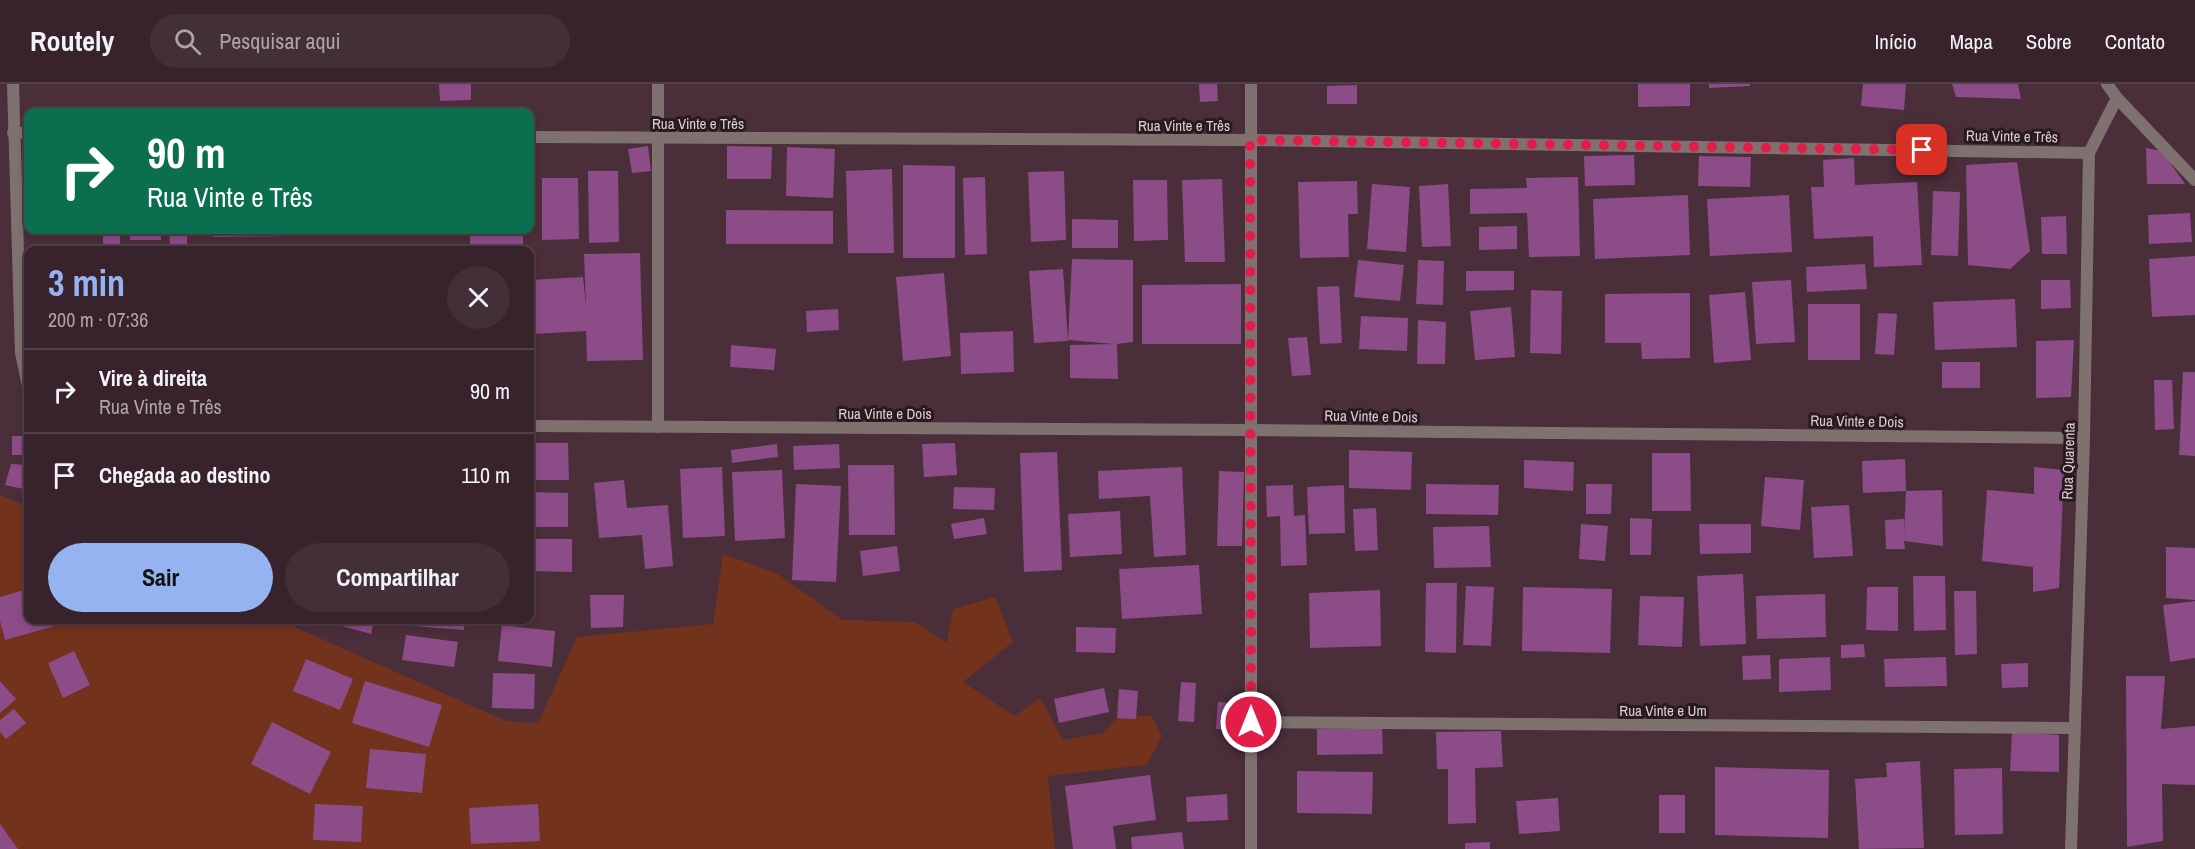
<!DOCTYPE html>
<html lang="pt">
<meta charset="utf-8">
<style>
body{margin:0;font-family:"Archivo Narrow",sans-serif;background:#432f38;color:#f1f3f6;height:100vh;display:flex;flex-direction:column;font-size:22px;white-space:nowrap}
*{box-sizing:border-box;margin:0}
p{font-size:20px;color:#aba4a9}
.icon{flex:none;width:33px;height:33px;fill:none;stroke:currentColor;stroke-width:2;stroke-linecap:round;stroke-linejoin:round}
.map{position:relative;flex:1;overflow:hidden}
.side{position:absolute;left:24px;top:162px;width:510px;height:378px;display:flex;flex-direction:column;background:#38222c;border-radius:12px;box-shadow:0 3px 9px #0003,0 0 0 2px #523f48}
.side>*{flex:none}
.guide{position:absolute;left:24px;top:24px;width:510px;height:126px;border-radius:12px;box-shadow:0 3px 9px #0003,0 0 0 2px #523f48;background:#0b6e4f;color:#fff;overflow:hidden}
.pin{position:absolute;display:grid;place-items:center;width:51px;height:51px;color:#fff;margin:-26px;border-radius:12px;box-shadow:0 3px 9px #0006}
.me{position:absolute;width:66px;margin:-33px;rotate:0deg;stroke-linejoin:round;filter:drop-shadow(0 0 4px #0008)}
.turn{display:flex;align-items:center;gap:21px;height:126px;padding:0 24px;font-size:27px}
.turn .icon{width:78px;height:78px;stroke-width:2.5}
.turn b{display:block;font-size:42px;line-height:51px}
.round{display:grid;place-items:center;flex:none;width:63px;height:63px;border-radius:32px;background:#432f38}
.headline{display:flex;align-items:center;justify-content:space-between;height:102px;padding:0 24px}
h1{font-size:36px;font-weight:800;line-height:45px;color:#95b2f1}
.button{display:flex;gap:12px;margin-top:auto;padding:12px 24px}
.button a{flex:1;height:69px;border-radius:36px;background:#95b2f1;color:#111;font-size:24px;font-weight:800;line-height:69px;text-align:center}
.button a+a{background:#432f38;color:#f1f3f6}
ul{padding:0;list-style:none}
li{display:flex;align-items:center;gap:18px;height:84px;padding:0 24px;border-top:2px solid #523f48}
li div{flex:1}
li b{display:block;font-size:22px}
li em{font-style:normal}
header{display:flex;align-items:center;gap:36px;box-sizing:border-box;height:84px;padding:0 30px;background:#38222c;border-bottom:2px solid #523f48}
header strong{font-size:28px}
nav{display:flex;gap:33px;margin-inline-start:auto;font-size:21px}
.search{width:420px;height:54px;background:#432f38;display:flex;align-items:center;gap:15px;box-sizing:border-box;padding:0 21px;border-radius:33px;color:#aba4a9;font-size:22px}
.map>svg:first-child{display:block}
</style>
<header>
<strong>Routely</strong>
<div class="search"><svg class="icon" aria-label="search" viewBox="0 0 24 24"><circle cx="10" cy="10" r="6"/><path d="M15 15l6 6"/></svg>Pesquisar aqui</div>
<nav><a>Início</a><a>Mapa</a><a>Sobre</a><a>Contato</a></nav>
</header>
<div class="map">
<svg width="2195" height="765" viewBox="0 0 2195 765">
<rect width="100%" height="100%" fill="#4a2e3a"/>
<polygon fill="#73321c" points="0,411 28,423 28,536 279,536 506,637 538,639 577,553 713,540 723,470 776,489 843,536 915,538 947,559 953,525 995,513 1013,558 963,598 1015,632 1040,614 1063,656 1103,649 1117,634 1151,631 1162,652 1146,681 1048,692 1055,765 0,765"/>
<g fill="#8c4c88">
<polygon points="439,0 471,0 471,16 440,17"/>
<polygon points="1199,0 1217,0 1218,17 1200,18"/>
<polygon points="1638,0 1690,0 1690,22 1638,23"/>
<polygon points="1709,0 1750,0 1750,2 1709,4"/>
<polygon points="1863,0 1906,0 1904,26 1861,22"/>
<polygon points="1952,0 2018,0 2021,15 1956,13"/>
<polygon points="1357,1 1357,20 1327,20 1327,2"/>
<polygon points="648,62 651,87 632,89 628,65"/>
<polygon points="727,62 772,63 771,95 727,95"/>
<polygon points="787,63 835,65 833,114 786,112"/>
<polygon points="2146,64 2162,67 2185,100 2147,100"/>
<polygon points="1634,71 1635,101 1585,102 1584,72"/>
<polygon points="1699,72 1751,73 1750,103 1698,102"/>
<polygon points="1854,74 1855,101 1917,98 1922,181 1874,183 1873,152 1814,155 1811,103 1824,103 1823,76"/>
<polygon points="2017,78 2030,167 2010,185 1968,181 1966,81"/>
<polygon points="903,81 955,82 955,174 903,174"/>
<polygon points="892,85 894,169 848,169 846,87"/>
<polygon points="588,87 618,87 619,158 589,159"/>
<polygon points="1064,87 1066,156 1031,158 1028,88"/>
<polygon points="985,93 987,170 965,171 963,94"/>
<polygon points="1578,93 1580,172 1529,173 1527,129 1470,130 1470,105 1527,104 1526,94"/>
<polygon points="542,94 578,94 579,155 542,156"/>
<polygon points="1222,95 1225,178 1185,178 1182,96"/>
<polygon points="1133,96 1167,96 1168,156 1134,157"/>
<polygon points="1357,97 1358,130 1348,130 1349,173 1300,174 1298,98"/>
<polygon points="1372,100 1410,103 1406,168 1367,165"/>
<polygon points="1448,100 1451,162 1422,163 1419,102"/>
<polygon points="1933,107 1960,108 1958,172 1931,171"/>
<polygon points="1688,111 1690,171 1595,175 1593,115"/>
<polygon points="1789,111 1792,168 1710,172 1707,115"/>
<polygon points="726,126 833,127 833,160 726,160"/>
<polygon points="2190,129 2192,158 2149,160 2148,131"/>
<polygon points="2066,132 2067,170 2042,170 2041,133"/>
<polygon points="1072,135 1118,136 1118,164 1072,164"/>
<polygon points="1517,142 1517,165 1479,166 1479,143"/>
<rect x="103" y="146" width="17" height="14"/>
<rect x="130" y="146" width="31" height="10"/>
<polygon points="169,146 187,146 187,161 170,162"/>
<polygon points="213,146 292,146 292,152 213,153"/>
<rect x="317" y="146" width="31" height="5"/>
<polygon points="470,146 523,146 523,160 470,161"/>
<polygon points="640,169 643,276 587,277 586,247 533,250 530,196 583,193 586,222 584,170"/>
<polygon points="2195,172 2195,231 2152,233 2149,175"/>
<polygon points="1072,175 1133,176 1133,258 1117,260 1118,295 1070,294 1070,261 1114,260 1068,256"/>
<polygon points="1358,176 1404,181 1400,217 1354,213"/>
<polygon points="1418,176 1444,177 1443,221 1416,220"/>
<polygon points="1865,180 1867,205 1807,208 1806,183"/>
<polygon points="1063,185 1068,257 1034,259 1029,187"/>
<polygon points="1466,187 1514,187 1514,206 1466,207"/>
<polygon points="944,189 951,272 903,277 896,193"/>
<polygon points="1791,196 1795,258 1756,260 1752,198"/>
<polygon points="2041,196 2070,196 2071,224 2041,225"/>
<polygon points="1241,200 1241,260 1142,260 1142,201"/>
<polygon points="1339,202 1342,259 1320,260 1317,203"/>
<polygon points="1531,206 1562,207 1561,270 1530,269"/>
<polygon points="1745,208 1751,276 1714,279 1709,211"/>
<polygon points="1690,209 1690,274 1642,275 1641,259 1605,259 1605,210"/>
<polygon points="2015,215 2017,263 1935,266 1933,218"/>
<rect x="1808" y="220" width="52" height="56"/>
<polygon points="1511,223 1515,273 1475,276 1470,227"/>
<polygon points="838,225 839,246 807,248 806,227"/>
<polygon points="1878,229 1897,230 1894,271 1875,270"/>
<polygon points="1361,232 1408,234 1407,267 1359,265"/>
<polygon points="1418,236 1446,238 1445,280 1417,280"/>
<polygon points="1013,247 1014,288 961,290 960,249"/>
<polygon points="1307,253 1311,291 1292,292 1288,254"/>
<polygon points="2074,256 2071,313 2036,314 2036,257"/>
<polygon points="731,261 776,265 774,286 730,283"/>
<rect x="1942" y="278" width="38" height="26"/>
<polygon points="2183,288 2195,288 2195,372 2179,371"/>
<polygon points="2154,296 2172,296 2174,345 2155,346"/>
<rect x="12" y="352" width="16" height="19"/>
<polygon points="530,359 568,359 569,396 530,396"/>
<polygon points="955,359 957,391 924,393 922,360"/>
<polygon points="777,360 778,373 732,379 731,366"/>
<polygon points="839,360 840,384 794,386 793,362"/>
<polygon points="1349,366 1412,368 1411,406 1349,404"/>
<polygon points="1057,368 1062,486 1024,488 1020,369"/>
<polygon points="1652,369 1690,369 1691,427 1652,427"/>
<polygon points="1905,375 1906,407 1942,406 1943,462 1904,457 1905,465 1886,465 1885,436 1904,435 1904,450 1906,407 1863,409 1862,377"/>
<polygon points="1524,376 1574,378 1573,407 1524,404"/>
<polygon points="11,380 28,381 28,406 5,401"/>
<polygon points="848,381 894,381 895,451 849,451"/>
<polygon points="722,383 725,452 683,454 680,385"/>
<polygon points="1182,383 1186,471 1154,473 1150,412 1099,415 1098,387"/>
<polygon points="2034,383 2064,386 2059,504 2033,508 2033,483 1982,477 1987,406 2034,410"/>
<polygon points="782,386 785,454 735,457 732,388"/>
<polygon points="1219,387 1244,388 1242,462 1217,462"/>
<polygon points="1765,393 1804,396 1800,446 1761,442"/>
<polygon points="624,396 627,424 668,421 673,482 645,485 642,451 599,454 594,399"/>
<polygon points="796,400 841,402 836,498 792,496"/>
<polygon points="1426,400 1499,401 1498,431 1426,430"/>
<polygon points="1586,400 1612,400 1611,430 1586,430"/>
<polygon points="1293,401 1294,432 1305,431 1307,481 1281,482 1280,432 1267,433 1266,402"/>
<polygon points="1344,401 1345,449 1309,450 1307,403"/>
<polygon points="954,403 995,404 994,426 953,425"/>
<polygon points="530,408 568,409 568,443 530,443"/>
<polygon points="1849,421 1853,472 1814,474 1811,423"/>
<polygon points="1376,424 1378,466 1355,467 1353,425"/>
<polygon points="1120,427 1122,470 1070,473 1068,430"/>
<polygon points="984,434 987,450 954,455 951,440"/>
<polygon points="1630,434 1652,435 1651,471 1630,471"/>
<polygon points="1581,440 1608,442 1605,477 1579,475"/>
<polygon points="1699,440 1751,440 1751,469 1700,470"/>
<polygon points="1489,442 1491,483 1434,484 1433,443"/>
<polygon points="530,455 572,455 572,488 530,487"/>
<polygon points="897,462 900,487 863,492 860,467"/>
<polygon points="2166,463 2195,464 2195,516 2166,514"/>
<polygon points="1199,481 1202,530 1122,535 1119,485"/>
<polygon points="1743,490 1746,560 1700,562 1697,492"/>
<polygon points="1913,492 1945,492 1946,546 1914,547"/>
<polygon points="1426,499 1457,499 1456,569 1425,568"/>
<polygon points="1466,502 1494,503 1491,562 1463,561"/>
<polygon points="1523,503 1612,505 1610,569 1522,567"/>
<polygon points="1867,503 1898,503 1898,547 1866,546"/>
<polygon points="28,505 28,536 65,536 66,539 5,556 0,537 0,513"/>
<polygon points="1380,506 1381,562 1310,564 1309,509"/>
<polygon points="1954,507 1976,507 1977,570 1955,571"/>
<polygon points="1825,510 1826,553 1757,555 1756,512"/>
<polygon points="590,511 624,511 623,543 591,544"/>
<polygon points="1640,512 1684,513 1682,563 1638,561"/>
<polygon points="2195,517 2195,574 2170,578 2163,521"/>
<polygon points="320,536 374,536 371,550"/>
<polygon points="401,536 465,536 464,546 400,541"/>
<polygon points="502,541 555,547 552,583 498,577"/>
<polygon points="1076,543 1116,544 1115,569 1076,568"/>
<polygon points="406,551 458,558 454,583 402,576"/>
<polygon points="1864,560 1865,573 1841,574 1841,561"/>
<polygon points="74,567 90,601 63,614 48,579"/>
<polygon points="1770,571 1771,595 1743,596 1742,572"/>
<polygon points="1830,573 1831,606 1779,608 1779,575"/>
<polygon points="1946,573 1947,602 1885,603 1884,575"/>
<polygon points="306,575 353,595 340,626 293,607"/>
<polygon points="2028,579 2028,603 2002,604 2001,580"/>
<polygon points="493,589 535,590 534,625 492,624"/>
<polygon points="2126,592 2165,592 2161,645 2195,642 2195,701 2162,700 2163,757 2127,763"/>
<polygon points="0,597 16,615 0,629"/>
<polygon points="365,597 442,621 429,663 352,639"/>
<polygon points="1181,598 1196,599 1194,638 1178,637"/>
<polygon points="1104,604 1109,628 1059,639 1054,615"/>
<polygon points="1119,605 1138,607 1136,635 1117,634"/>
<polygon points="1218,618 1234,619 1232,646 1216,645"/>
<polygon points="14,625 26,639 6,655 0,648 0,636"/>
<polygon points="272,638 331,668 310,710 251,680"/>
<polygon points="1382,644 1383,670 1317,671 1317,645"/>
<polygon points="1501,647 1503,683 1475,684 1476,739 1448,740 1448,685 1437,685 1436,648"/>
<polygon points="2012,648 2059,651 2059,688 2010,687"/>
<polygon points="370,665 426,670 422,709 366,704"/>
<polygon points="1920,677 1924,764 1859,765 1855,695 1887,693 1886,679"/>
<polygon points="1715,683 1829,686 1828,754 1715,751"/>
<polygon points="2002,684 2003,750 1955,751 1954,685"/>
<polygon points="1297,687 1373,688 1372,730 1297,729"/>
<polygon points="1150,691 1156,736 1113,742 1116,765 1073,765 1065,702"/>
<polygon points="1227,710 1228,736 1187,738 1186,713"/>
<rect x="1659" y="711" width="26" height="38"/>
<polygon points="1558,714 1560,747 1519,750 1516,717"/>
<polygon points="315,720 363,722 361,758 313,756"/>
<polygon points="538,720 540,757 471,760 469,724"/>
<polygon points="0,740 18,765 0,765"/>
<polygon points="1182,748 1184,765 1132,765 1131,753"/>
<polygon points="1490,758 1490,765 1465,765 1465,759"/>
</g>
<g fill="none" stroke-linecap="round" stroke-linejoin="round">
<g stroke="#807171" stroke-width="12">
<polyline points="13,0 21,269 28,302"/>
<polyline points="2107,0 2117,14 2195,96"/>
<polyline points="13,49 28,49"/>
<polyline points="530,53 1250,56 2089,69"/>
<polyline points="530,342 1250,346 2084,354"/>
<polyline points="658,343 658,0"/>
<polyline points="1251,638 2074,644"/>
<polyline points="1251,765 1251,0"/>
</g>
<polyline stroke="#807171" stroke-width="12" points="2071,765 2084,354 2089,69 2117,14"/>
</g>
<g fill="none" stroke-linecap="round" stroke-linejoin="round">
<polyline stroke="#e11d48" stroke-width="10" stroke-dasharray="0 18" points="1251,638 1250,56 1922,66"/>
</g>
<g text-anchor="middle" dominant-baseline="central" stroke-width="6" stroke-linejoin="round" paint-order="stroke">
<g font-size="15" fill="#deccd3" stroke="#281b20">
<text x="698" y="39">Rua Vinte e Três</text>
<text x="1184" y="41">Rua Vinte e Três</text>
<text transform="translate(2012 52) rotate(1)">Rua Vinte e Três</text>
<text x="885" y="329">Rua Vinte e Dois</text>
<text transform="translate(1371 332) rotate(1)">Rua Vinte e Dois</text>
<text transform="translate(1857 337) rotate(1)">Rua Vinte e Dois</text>
<text transform="translate(2068 377) rotate(-88)">Rua Quarenta</text>
<text x="1663" y="626">Rua Vinte e Um</text>
</g>
</g>
</svg>
<div class="pin" style="left:1922px;top:66px;background:#d93025"><svg class="icon" aria-label="arrive" viewBox="0 0 24 24"><path d="M6 21V4h12l-3 4 3 4H6"/></svg></div>
<svg class="me" style="left:1251px;top:638px" viewBox="-20 -20 40 40"><circle r="17" fill="#e11d48" stroke="#fff" stroke-width="3"/><path d="M0-11L8 9 0 5-8 9z" fill="#fff"/></svg>
<div class="guide">
<div class="turn"><svg class="icon" aria-label="right" viewBox="0 0 24 24"><path d="M7 20v-9h11M14 6l5 5-5 5"/></svg><div><b>90 m</b>Rua Vinte e Três</div></div>
</div>
<section class="side">
<div class="headline"><div><h1>3 min</h1><p>200 m · 07:36</p></div><a class="round"><svg class="icon" aria-label="close" viewBox="0 0 24 24"><path d="M6 6l12 12M18 6L6 18"/></svg></a></div>
<ul>
<li><svg class="icon" aria-label="right" viewBox="0 0 24 24"><path d="M7 20v-9h11M14 6l5 5-5 5"/></svg><div><b>Vire à direita</b><p>Rua Vinte e Três</p></div><em>90 m</em></li>
<li><svg class="icon" aria-label="arrive" viewBox="0 0 24 24"><path d="M6 21V4h12l-3 4 3 4H6"/></svg><div><b>Chegada ao destino</b></div><em>110 m</em></li>
</ul>
<div class="button"><a>Sair</a><a>Compartilhar</a></div>
</section>
</div>
